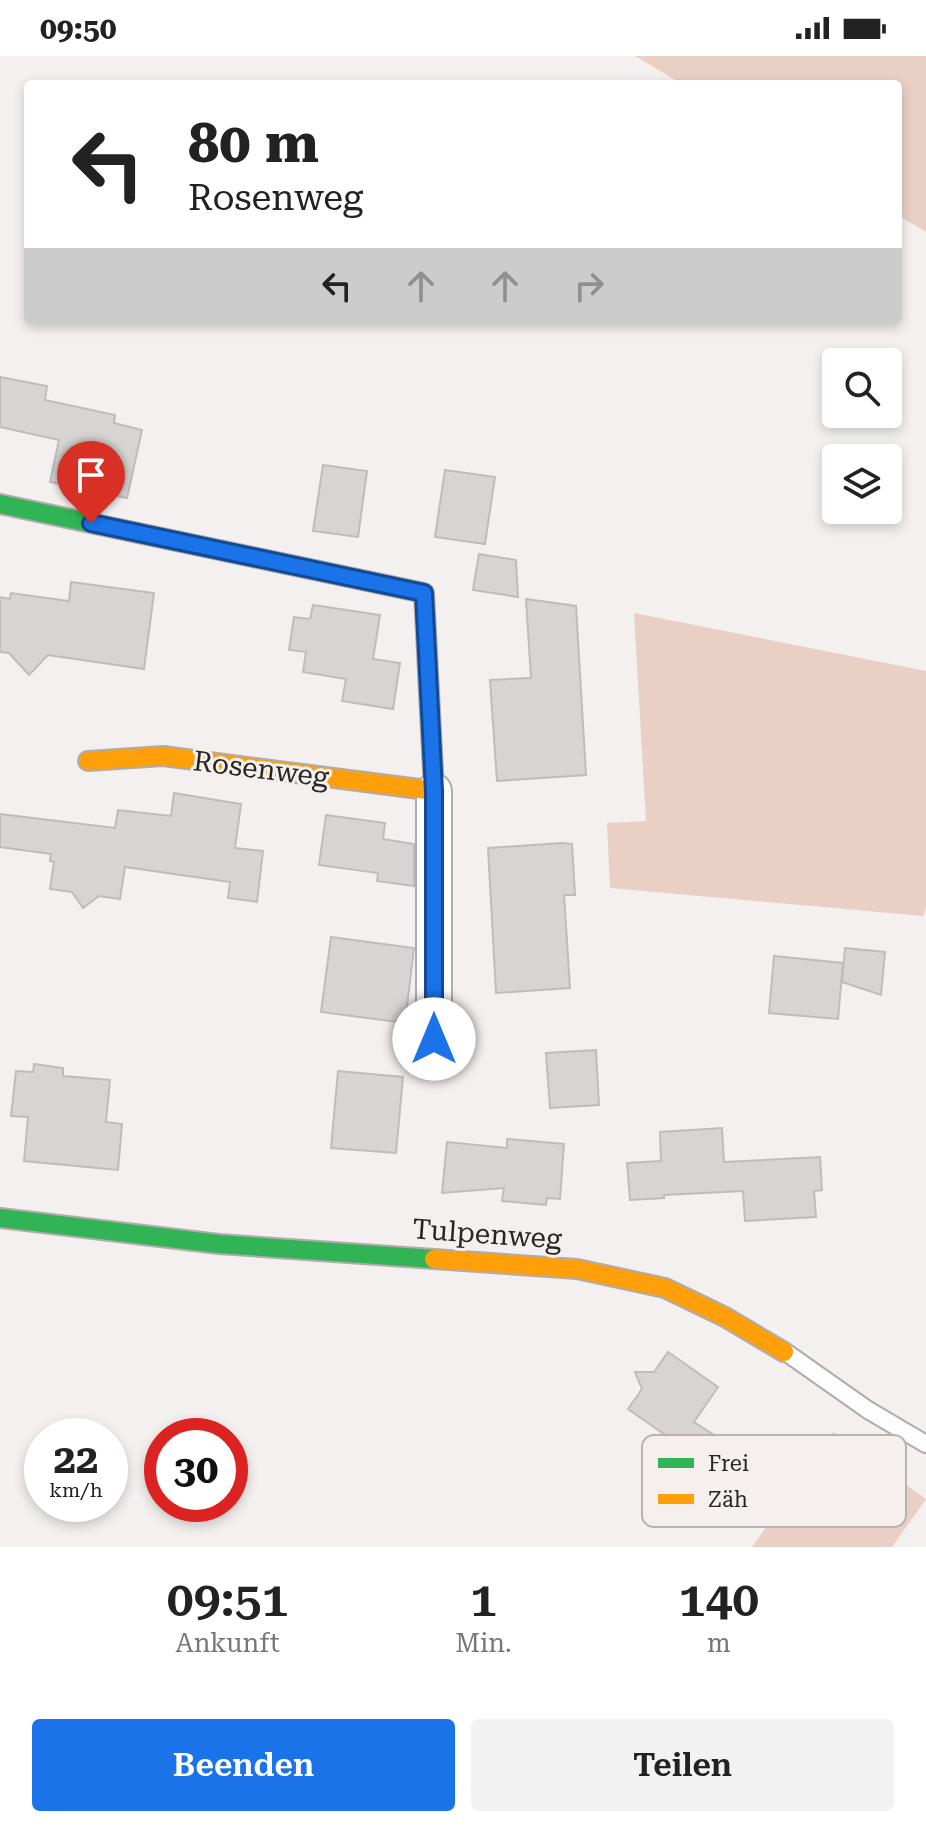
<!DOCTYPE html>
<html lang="de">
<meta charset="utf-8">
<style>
body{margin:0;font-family:"Roboto Serif",serif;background:#f2f2f2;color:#222;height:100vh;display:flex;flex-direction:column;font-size:30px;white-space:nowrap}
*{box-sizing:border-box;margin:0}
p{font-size:26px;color:#767676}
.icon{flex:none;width:44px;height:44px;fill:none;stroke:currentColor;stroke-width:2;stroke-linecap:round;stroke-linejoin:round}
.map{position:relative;height:1491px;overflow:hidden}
.sheet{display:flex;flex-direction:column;background:#fff;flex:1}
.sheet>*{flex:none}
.top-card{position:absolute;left:24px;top:24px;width:878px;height:244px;border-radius:8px;box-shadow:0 4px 12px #0003;background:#fff;color:#222;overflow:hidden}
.controls{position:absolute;left:822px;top:292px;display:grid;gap:16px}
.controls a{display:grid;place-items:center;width:80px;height:80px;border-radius:8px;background:#fff;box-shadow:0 4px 12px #0003;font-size:40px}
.speed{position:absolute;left:24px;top:1362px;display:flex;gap:16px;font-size:40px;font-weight:700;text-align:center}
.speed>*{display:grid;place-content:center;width:104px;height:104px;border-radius:50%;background:#fff;box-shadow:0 4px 12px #0003;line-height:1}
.speed small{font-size:20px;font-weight:400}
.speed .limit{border:12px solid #d22;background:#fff;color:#111}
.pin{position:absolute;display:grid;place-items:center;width:68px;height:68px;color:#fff;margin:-82px -34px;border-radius:50% 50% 50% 0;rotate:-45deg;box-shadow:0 0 8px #0007}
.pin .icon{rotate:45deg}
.me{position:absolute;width:88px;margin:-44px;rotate:0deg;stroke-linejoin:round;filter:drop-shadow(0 0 6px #0008)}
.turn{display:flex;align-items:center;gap:28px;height:168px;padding:0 32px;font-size:36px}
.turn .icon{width:104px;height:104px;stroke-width:2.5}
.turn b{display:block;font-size:56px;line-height:68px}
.lanes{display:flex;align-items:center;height:76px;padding:0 32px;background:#0003;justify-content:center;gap:40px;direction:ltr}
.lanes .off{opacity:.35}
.eta{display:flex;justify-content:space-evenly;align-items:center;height:136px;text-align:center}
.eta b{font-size:48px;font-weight:600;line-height:56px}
.button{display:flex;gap:16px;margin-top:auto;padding:16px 32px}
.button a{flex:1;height:92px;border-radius:8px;background:#1a73e8;color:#fff;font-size:32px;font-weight:600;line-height:92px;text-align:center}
.button a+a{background:#f2f2f2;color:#222}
.status{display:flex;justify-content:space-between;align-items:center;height:56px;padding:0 40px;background:#fff;direction:ltr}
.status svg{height:22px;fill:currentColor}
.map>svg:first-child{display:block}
</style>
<div class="status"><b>09:50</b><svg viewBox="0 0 49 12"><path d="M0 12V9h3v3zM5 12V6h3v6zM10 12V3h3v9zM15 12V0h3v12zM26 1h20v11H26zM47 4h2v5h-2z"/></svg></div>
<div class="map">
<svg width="926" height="1491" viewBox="0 0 926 1491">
<rect width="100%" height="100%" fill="#f3f0ef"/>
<g fill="#eacfc5">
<polygon points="635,0 926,0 926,176 898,159 898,28 682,28"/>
<polygon points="634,557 926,615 926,851 923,860 610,832 607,767 646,765"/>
<polygon points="833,1376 926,1443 892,1491 752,1491"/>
</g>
<g fill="#d7d4d4" stroke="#bfbcbc" stroke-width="2">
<polygon points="0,321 47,330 45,344 115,359 114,367 142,374 127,442 50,426 59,384 0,371"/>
<polygon points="323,409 367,415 358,481 313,475"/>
<polygon points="445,414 495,421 485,488 435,481"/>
<polygon points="479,498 516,504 518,541 473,534"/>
<polygon points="71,526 154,537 144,613 48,599 29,619 9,597 0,596 0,541 10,543 11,537 69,545"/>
<polygon points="526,543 576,550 586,719 497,725 490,624 531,622"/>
<polygon points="313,549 380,559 373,603 400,607 393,653 342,645 346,623 303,616 306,596 289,594 294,561 310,563"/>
<polygon points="174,737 241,748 235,792 263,795 257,846 228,842 230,826 125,811 120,843 99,840 83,852 72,836 50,833 54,806 50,805 51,798 0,791 0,758 115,772 118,754 171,760"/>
<polygon points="326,759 385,767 383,783 414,788 414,830 377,825 378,817 319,809"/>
<polygon points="562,787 572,788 575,839 564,839 570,932 496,937 488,792"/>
<polygon points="331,881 414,892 405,967 321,956"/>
<polygon points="845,892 885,896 881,939 842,926"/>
<polygon points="774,900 843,907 838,963 769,957"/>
<polygon points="596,994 599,1049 550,1052 546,997"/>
<polygon points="34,1008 63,1012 63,1020 110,1024 106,1066 122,1068 118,1114 24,1105 28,1061 11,1060 16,1015 33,1016"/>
<polygon points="338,1015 403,1021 396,1097 331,1092"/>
<polygon points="722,1072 724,1106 820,1101 822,1134 814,1135 816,1161 745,1165 743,1135 664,1139 664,1142 630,1144 627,1107 661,1105 660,1076"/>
<polygon points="507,1083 564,1088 560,1143 547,1142 546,1149 502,1145 504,1132 442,1137 447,1086 507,1092"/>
<polygon points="668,1296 718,1331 694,1366 725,1386 699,1423 668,1402 678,1388 628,1353 642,1333 635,1316 654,1316"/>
</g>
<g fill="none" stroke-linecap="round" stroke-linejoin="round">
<defs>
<polyline id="lane" points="787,1297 868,1354 926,1388"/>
<polyline id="street" points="434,735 434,983"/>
<g id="fast">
<polyline points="0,448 424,537 434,735 427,734"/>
<polyline points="0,1162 219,1188 434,1203"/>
</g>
<g id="slow">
<polyline points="88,705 163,700 427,734"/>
<polyline points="434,1203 577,1213 665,1232 725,1261 784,1296"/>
</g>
</defs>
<use href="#lane" stroke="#afacab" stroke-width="20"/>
<use href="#street" stroke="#afacab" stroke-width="38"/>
<use href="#fast" stroke="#afacab" stroke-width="22"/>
<use href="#slow" stroke="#afacab" stroke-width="22"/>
<use href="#lane" stroke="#fdfdfd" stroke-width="16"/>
<use href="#street" stroke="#fdfdfd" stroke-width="34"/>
<use href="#fast" stroke="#30b455" stroke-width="18"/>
<use href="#slow" stroke="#ff9f0a" stroke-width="18"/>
</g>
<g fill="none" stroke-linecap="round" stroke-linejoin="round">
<defs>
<polyline id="route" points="91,467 424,537 434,735 434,983"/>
</defs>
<use href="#route" stroke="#114b97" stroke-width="20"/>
<use href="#route" stroke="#1a73e8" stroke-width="14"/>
</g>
<g text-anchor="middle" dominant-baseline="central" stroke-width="6" stroke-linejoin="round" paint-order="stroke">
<g font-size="28" fill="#282625" stroke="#f5efed">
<text transform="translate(261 713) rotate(7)">Rosenweg</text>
<text transform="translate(487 1178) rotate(4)">Tulpenweg</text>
</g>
</g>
<rect x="642" y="1379" width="264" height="92" rx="12" fill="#f5efed" stroke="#b8b3b1" stroke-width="2"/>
<rect x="658" y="1402" width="36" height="10" fill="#30b455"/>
<rect x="658" y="1438" width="36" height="10" fill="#ff9f0a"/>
<g font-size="22" fill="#282625">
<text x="708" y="1415">Frei</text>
<text x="708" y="1451">Zäh</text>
</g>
</svg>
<div class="controls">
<a><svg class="icon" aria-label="search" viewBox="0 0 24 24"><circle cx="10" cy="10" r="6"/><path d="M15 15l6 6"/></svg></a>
<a><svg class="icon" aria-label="layers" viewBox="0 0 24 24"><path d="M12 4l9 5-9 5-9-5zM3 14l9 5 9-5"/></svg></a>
</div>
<div class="speed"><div>22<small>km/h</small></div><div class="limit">30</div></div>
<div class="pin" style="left:91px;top:467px;background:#d93025"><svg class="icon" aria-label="arrive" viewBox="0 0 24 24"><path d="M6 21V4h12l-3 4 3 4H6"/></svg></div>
<svg class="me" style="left:434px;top:983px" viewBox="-20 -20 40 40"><circle r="19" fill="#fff"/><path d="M0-13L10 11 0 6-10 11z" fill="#1a73e8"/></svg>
<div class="top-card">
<div class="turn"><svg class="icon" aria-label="left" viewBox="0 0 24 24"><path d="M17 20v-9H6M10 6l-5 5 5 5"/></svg><div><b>80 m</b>Rosenweg</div></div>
<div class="lanes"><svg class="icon" aria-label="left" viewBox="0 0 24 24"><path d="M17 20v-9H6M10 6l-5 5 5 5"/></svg><svg class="icon off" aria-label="ahead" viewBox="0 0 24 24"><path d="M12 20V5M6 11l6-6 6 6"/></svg><svg class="icon off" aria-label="ahead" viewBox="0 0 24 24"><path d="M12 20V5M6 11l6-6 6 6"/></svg><svg class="icon off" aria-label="right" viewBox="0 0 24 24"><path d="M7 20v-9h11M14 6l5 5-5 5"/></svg></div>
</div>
</div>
<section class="sheet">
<div class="eta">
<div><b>09:51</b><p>Ankunft</p></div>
<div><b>1</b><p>Min.</p></div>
<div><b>140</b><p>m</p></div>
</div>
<div class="button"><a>Beenden</a><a>Teilen</a></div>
</section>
